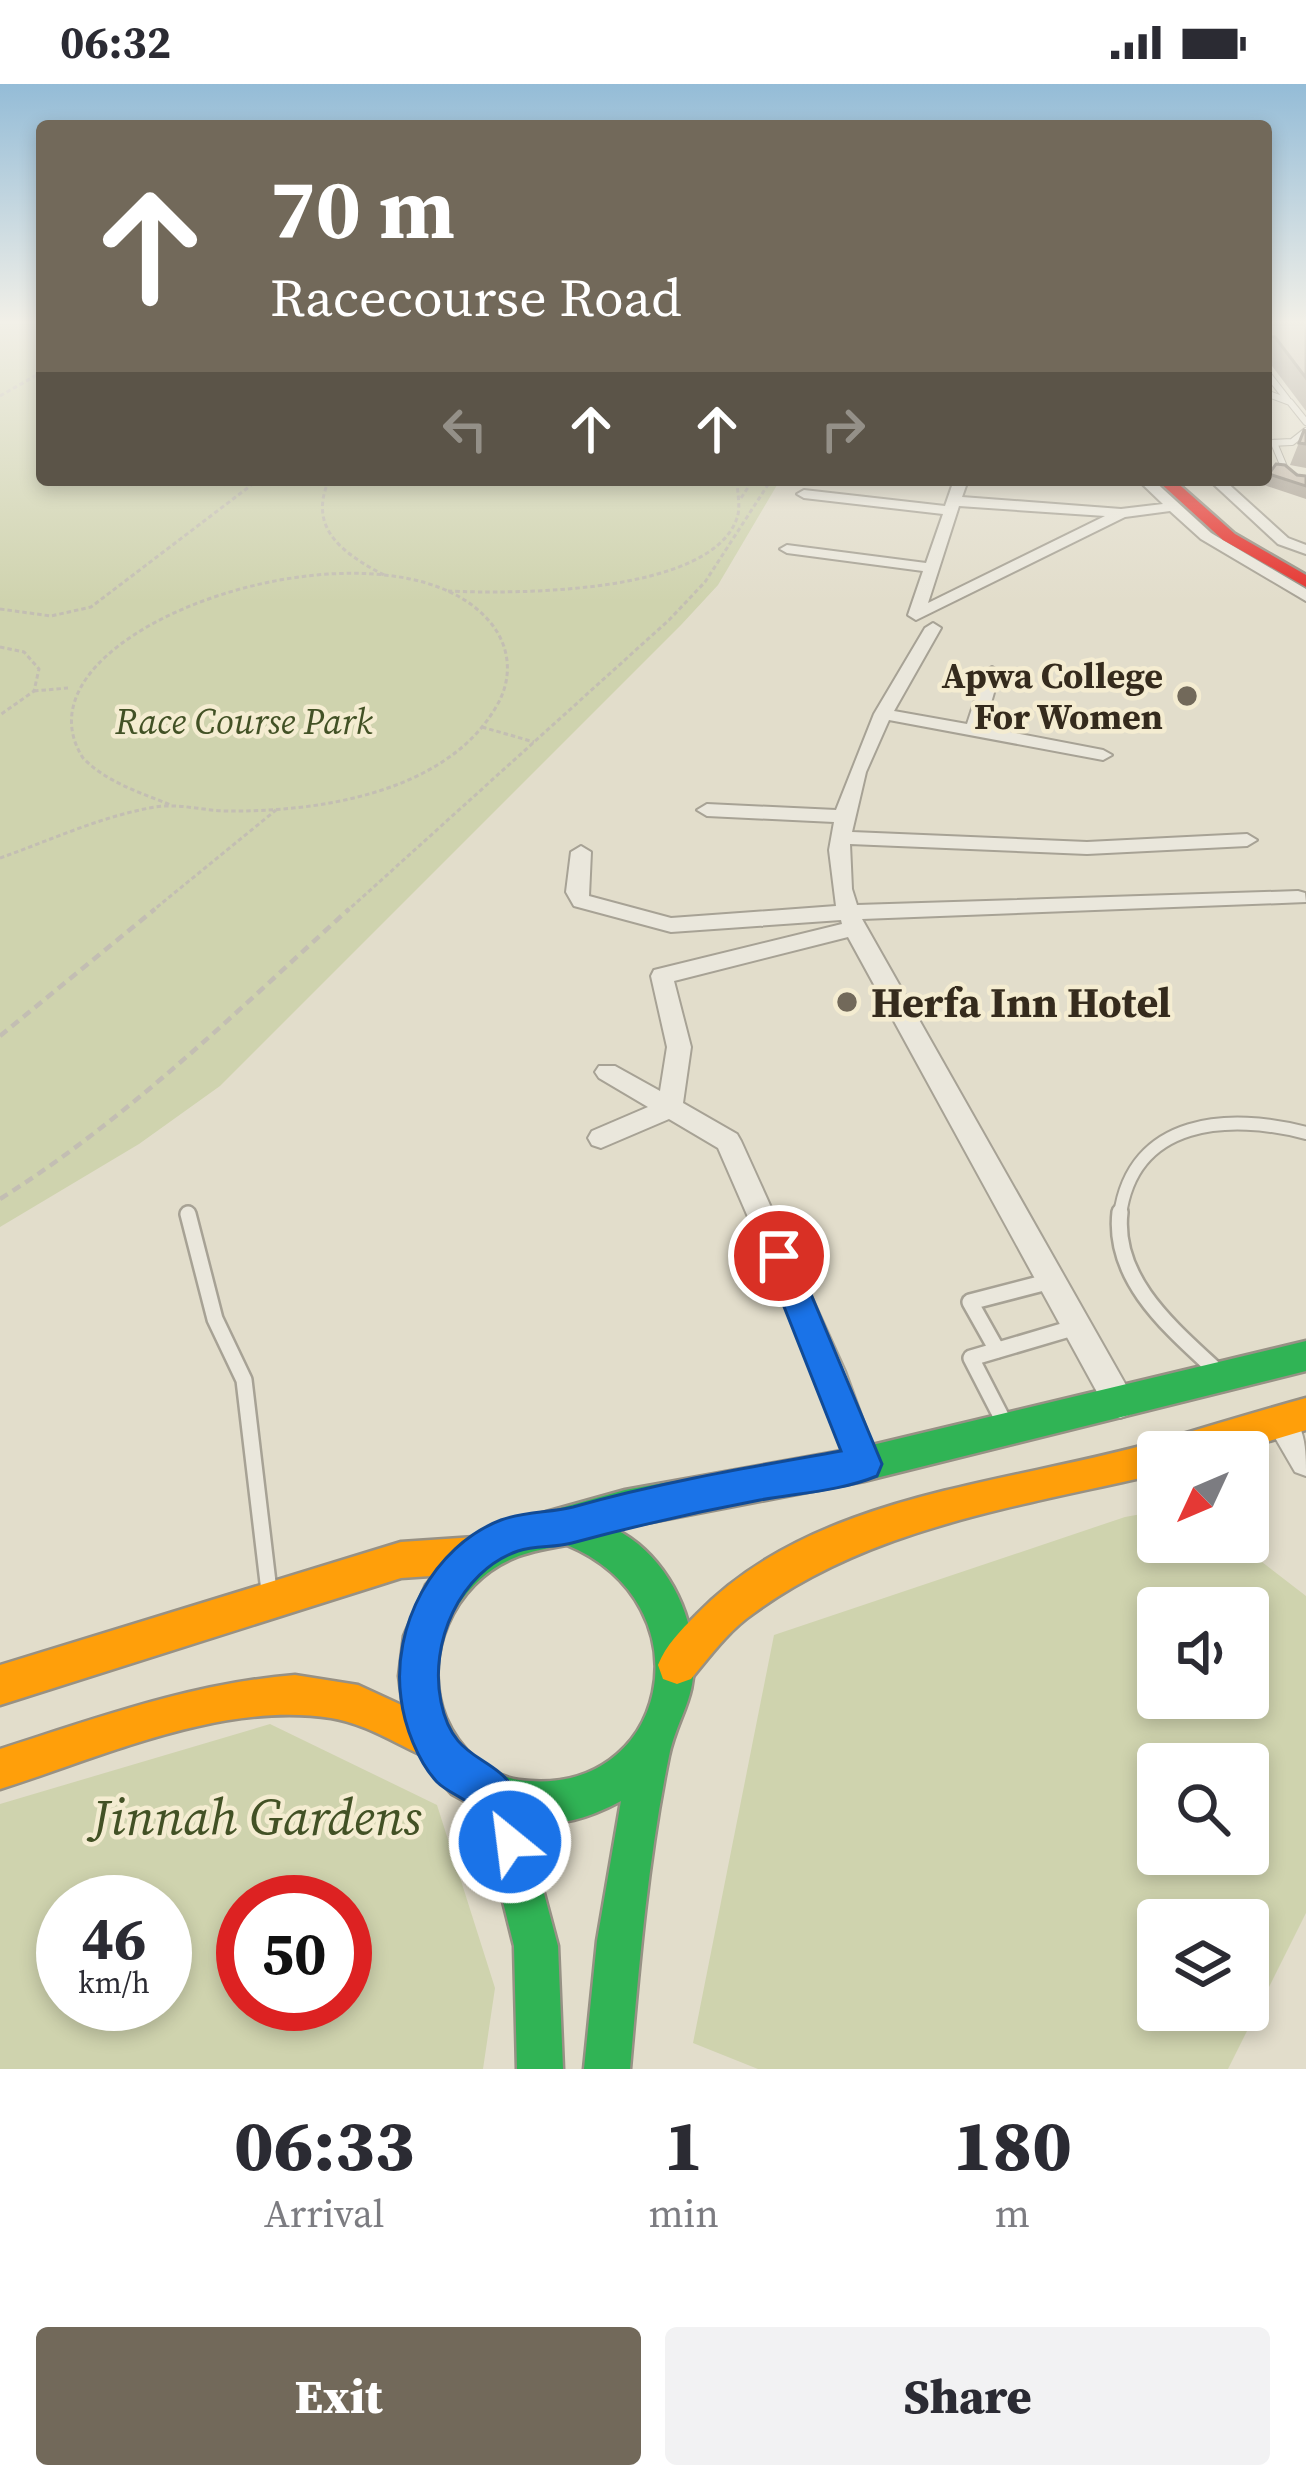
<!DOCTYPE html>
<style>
body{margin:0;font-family:"Source Serif 4",serif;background:#f2f2f3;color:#2b2b33;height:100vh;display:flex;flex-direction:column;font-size:45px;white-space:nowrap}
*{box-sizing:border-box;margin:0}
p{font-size:39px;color:#7c7c81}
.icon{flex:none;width:66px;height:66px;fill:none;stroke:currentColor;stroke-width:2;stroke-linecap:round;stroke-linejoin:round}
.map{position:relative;height:1985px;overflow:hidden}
.panel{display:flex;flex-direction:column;background:#fff;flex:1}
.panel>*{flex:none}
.hud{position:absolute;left:36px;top:36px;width:1236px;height:366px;border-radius:12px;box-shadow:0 6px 18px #0003;background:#72695a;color:#fff;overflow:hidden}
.needle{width:78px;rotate:226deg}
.fabs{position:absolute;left:1137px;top:1347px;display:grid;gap:24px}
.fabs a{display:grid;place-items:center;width:132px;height:132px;border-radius:12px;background:#fff;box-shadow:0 6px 18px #0003;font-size:60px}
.speed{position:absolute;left:36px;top:1791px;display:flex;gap:24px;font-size:60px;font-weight:700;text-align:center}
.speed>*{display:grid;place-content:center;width:156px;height:156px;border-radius:50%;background:#fff;box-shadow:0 6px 18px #0003;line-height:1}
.speed small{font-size:30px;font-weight:400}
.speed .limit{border:18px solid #d22;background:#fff;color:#111}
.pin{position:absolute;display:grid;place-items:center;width:102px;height:102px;color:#fff;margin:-51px;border:6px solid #fff;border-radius:50%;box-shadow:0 3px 12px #0007}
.me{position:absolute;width:132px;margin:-66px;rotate:331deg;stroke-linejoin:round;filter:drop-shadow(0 0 9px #0008)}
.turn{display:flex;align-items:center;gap:42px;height:252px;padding:0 36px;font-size:54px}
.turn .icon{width:156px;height:156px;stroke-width:2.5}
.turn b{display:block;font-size:84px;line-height:102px}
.lanes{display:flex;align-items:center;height:114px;padding:0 36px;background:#0003;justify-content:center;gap:60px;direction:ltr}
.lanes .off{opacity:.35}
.eta{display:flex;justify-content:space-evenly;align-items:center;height:204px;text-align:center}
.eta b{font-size:72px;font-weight:800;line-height:84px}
.primary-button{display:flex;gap:24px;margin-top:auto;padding:24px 36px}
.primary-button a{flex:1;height:138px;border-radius:12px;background:#72695a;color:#fff;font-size:48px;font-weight:800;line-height:138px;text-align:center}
.primary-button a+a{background:#f2f2f3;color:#2b2b33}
.status{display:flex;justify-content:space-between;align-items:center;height:84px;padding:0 60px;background:#fff;direction:ltr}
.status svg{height:33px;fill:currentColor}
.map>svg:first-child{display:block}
</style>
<div class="status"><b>06:32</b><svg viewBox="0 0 49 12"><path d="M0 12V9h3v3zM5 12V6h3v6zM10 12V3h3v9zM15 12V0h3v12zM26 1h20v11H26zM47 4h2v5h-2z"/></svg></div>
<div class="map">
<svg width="1306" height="1985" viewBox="0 0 1306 1985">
<rect width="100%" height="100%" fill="#e2ddcb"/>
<g fill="#cfd3ae" fill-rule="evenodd">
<polygon points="0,240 42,240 42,396 780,396 718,501 681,541 220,1002 139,1060 0,1143"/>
<path d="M1158,1427V1458H1236L1306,1512V1829L1228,1985H758L693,1959L774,1551L1125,1433ZM1158,1524H1248V1614H1158ZM1158,1680H1248V1770H1158ZM1158,1836H1248V1926H1158Z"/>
<path d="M270,1640L437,1721L495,1904L483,1985H0V1720ZM63,1818H165V1920H63ZM243,1818H345V1920H243Z"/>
</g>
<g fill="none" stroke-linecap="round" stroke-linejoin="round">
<defs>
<g id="lane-far3">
<polyline points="1266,288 1287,315"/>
<polyline points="1266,309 1290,318 1306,338"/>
<polyline points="1267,359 1292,358 1306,347"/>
<polyline points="1274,359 1287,390 1297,395"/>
</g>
<polyline id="lane-far2" points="1291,392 1306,399"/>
<path id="lane-far1" d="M1120,1131C1133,1034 1230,1029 1306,1049"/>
<g id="lane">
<path d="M1120,1128C1112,1196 1172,1245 1217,1287"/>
<polyline points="188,1130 215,1235 244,1296 269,1507"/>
<polyline points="997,1266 970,1218 1051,1197"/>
<polyline points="1005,1340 971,1274 1076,1243"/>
</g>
<g id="street">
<path d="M954,396H968L962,413L1121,425L1163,420L1138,396H1153L1211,449L1306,505V517L1201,455L1170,427L1125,433L916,536L908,531L923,487L787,469L780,465L787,461L926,479L943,430L804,414L797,410L804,406L945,422ZM959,422L1105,432L928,519Z"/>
<polygon points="1209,396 1224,396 1288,454 1306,461 1306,470 1278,460"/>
<polygon points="933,539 941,544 894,627 967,640 984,588 992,583 1000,588 984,643 1103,666 1112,671 1103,676 889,636 866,688 852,748 1087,758 1247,750 1257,756 1247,762 1087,770 850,760 852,805 857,821 1298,807 1305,809 1306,818 862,835 1131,1310 1135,1320 1131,1330 1120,1334 1109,1330 848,853 674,897 691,963 683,1019 737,1050 741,1057 845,1287 879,1380 875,1391 864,1395 853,1391 815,1287 718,1064 669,1035 601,1064 592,1061 588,1054 592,1047 648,1023 599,994 595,988 599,982 615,982 660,1007 667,963 651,892 654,886 842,840 841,836 671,848 574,822 566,808 571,768 581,762 591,768 589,812 671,834 836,822 829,766 834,738 707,732 697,726 707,720 836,726 874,630 925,544"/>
<path d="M1281,1324C1306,1335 1306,1366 1306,1392L1295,1388L1266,1338L1270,1328Z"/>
</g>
<path id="fast" d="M1306,1257V1287L864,1397L615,1445C659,1467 688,1516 693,1565C698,1615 678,1630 669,1672C648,1775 639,1881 630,1985H584L597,1857L621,1717C589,1734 560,1743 525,1738L558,1862L563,1985H517L514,1862L480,1725L452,1710L426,1681L404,1631L399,1592L404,1552L426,1501L454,1469L477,1453L514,1437L625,1406L864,1363ZM567,1461C711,1521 668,1716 519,1696C486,1691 459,1664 446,1634C421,1573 453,1499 514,1474C530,1467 549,1464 567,1461Z"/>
<g id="slow">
<path d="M1306,1314V1346L1233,1368H1158V1390C1021,1422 871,1443 754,1529C729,1546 710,1572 691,1595L677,1600L663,1595L658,1581C666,1561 681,1546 696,1531C814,1407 1016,1400 1166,1355C1213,1341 1259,1327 1306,1314Z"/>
<polygon points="475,1453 488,1458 493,1471 488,1484 475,1489 401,1494 0,1621 0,1581 401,1458"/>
<path d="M295,1591L358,1601L447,1642L453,1656L447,1670L433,1676C399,1662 368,1640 331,1634C221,1617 102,1673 0,1705V1665C97,1634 193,1599 295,1591Z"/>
</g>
<polygon id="jam" points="1157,396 1174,396 1235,450 1306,491 1306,503 1223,456"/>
</defs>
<use href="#lane-far3" stroke="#a7a295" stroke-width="8"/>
<use href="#lane-far2" stroke="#a7a295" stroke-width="10"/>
<use href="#lane-far1" stroke="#a7a295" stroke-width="16"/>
<use href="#lane" stroke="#a7a295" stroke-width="20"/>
<use href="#street" stroke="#a7a295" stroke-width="4"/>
<use href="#fast" stroke="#979185" stroke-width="5"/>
<use href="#slow" stroke="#979185" stroke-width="5"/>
<use href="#jam" stroke="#979185" stroke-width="5"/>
<g stroke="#c3beb3" stroke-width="3" stroke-dasharray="4.5 3" stroke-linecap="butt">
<polyline points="0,312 42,288"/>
<path d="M329,396C307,445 344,470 384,491"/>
<polyline points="741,414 753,396"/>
<path d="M448,507C513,510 711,511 737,434C741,424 737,406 737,396"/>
<polyline points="0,525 51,532 91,523 258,396"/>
<polyline points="0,563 24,568 39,585 34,607 0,631"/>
<polyline points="34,607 68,604"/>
<polyline points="482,643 534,658"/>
<path d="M0,774C51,756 102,732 155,723C181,719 203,727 228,727C318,728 446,709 496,623C513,595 511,563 490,538C389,417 0,544 83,674C106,698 141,709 171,721"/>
<polyline points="151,828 276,726"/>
<polyline points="346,828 669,536 705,498 771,396"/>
</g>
<g stroke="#c3beb3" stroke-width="4.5" stroke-dasharray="9 6" stroke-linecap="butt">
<polyline points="0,952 155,825"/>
<path d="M0,1115C129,1034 237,927 349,825"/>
</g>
<use href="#lane-far3" stroke="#eae7dc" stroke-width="6"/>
<use href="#lane-far2" stroke="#eae7dc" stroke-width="8"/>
<use href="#lane-far1" stroke="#eae7dc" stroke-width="12"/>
<use href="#lane" stroke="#eae7dc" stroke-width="15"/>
<use href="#street" fill="#eae7dc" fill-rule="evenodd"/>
<use href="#fast" fill="#30b455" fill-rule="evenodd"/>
<use href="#slow" fill="#ff9f0a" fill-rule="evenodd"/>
<use href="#jam" fill="#e5322d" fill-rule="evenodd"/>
</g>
<g fill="#aaa194">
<polygon points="1266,240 1306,240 1306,327 1266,274"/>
<polygon points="1304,346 1306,347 1306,384 1290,381"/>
<polygon points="1269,390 1306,392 1306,415 1264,401"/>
</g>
<g fill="#c6bbac" stroke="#8b8378" stroke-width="3">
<polygon points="1266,240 1306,240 1306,294 1275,253 1266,252"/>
<polygon points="1304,346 1306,347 1306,360 1299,359"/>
<polygon points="1276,380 1285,381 1297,391 1306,392 1306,402 1269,390"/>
</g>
<linearGradient id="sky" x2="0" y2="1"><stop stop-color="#94bcd7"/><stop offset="0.46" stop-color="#f2f0e8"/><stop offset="1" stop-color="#f2f0e8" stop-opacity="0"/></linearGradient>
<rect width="1306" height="518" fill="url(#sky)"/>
<path fill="#1a73e8" stroke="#114b97" stroke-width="3" d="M779,1159L795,1172L882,1380L877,1392C841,1407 798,1409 760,1416C696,1428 635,1442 572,1459C554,1464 536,1461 518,1467C459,1488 429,1559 441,1618C453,1678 491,1669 515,1706C524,1720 527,1742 532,1758L525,1773L510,1780L495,1773C490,1761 488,1740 481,1730C471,1716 449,1710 437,1698C418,1678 404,1641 401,1614C391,1543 433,1462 501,1436C525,1427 549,1429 573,1423C661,1398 751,1383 841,1367L764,1172Z"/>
<g fill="#72695a" stroke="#f4ecd1" stroke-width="4.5">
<circle cx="1187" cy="612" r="12"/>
<circle cx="847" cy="918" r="12"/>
</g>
<g text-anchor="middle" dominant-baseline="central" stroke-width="9" stroke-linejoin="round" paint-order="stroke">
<g font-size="36" font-weight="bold" fill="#352b1d" stroke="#f4ecd1" text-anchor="end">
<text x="1163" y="591">Apwa College<tspan x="1163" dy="41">For Women</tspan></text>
</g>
<g font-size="36" font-style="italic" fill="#425125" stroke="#f4ecd1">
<text x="244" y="637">Race Course Park</text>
</g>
<g font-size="42" font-weight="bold" fill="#352b1d" stroke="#f4ecd1" text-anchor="start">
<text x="871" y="918">Herfa Inn Hotel</text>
</g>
<g font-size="51" font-style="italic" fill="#425125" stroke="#f4ecd1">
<text x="257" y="1733">Jinnah Gardens</text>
</g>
</g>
</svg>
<div class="fabs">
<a><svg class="needle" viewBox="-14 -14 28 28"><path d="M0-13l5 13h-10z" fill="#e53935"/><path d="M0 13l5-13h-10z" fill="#7c7c81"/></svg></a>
<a><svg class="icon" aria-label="sound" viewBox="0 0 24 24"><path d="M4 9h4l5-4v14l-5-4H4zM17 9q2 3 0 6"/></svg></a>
<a><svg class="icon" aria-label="search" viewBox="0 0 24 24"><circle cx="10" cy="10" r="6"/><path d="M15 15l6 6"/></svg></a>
<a><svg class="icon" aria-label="layers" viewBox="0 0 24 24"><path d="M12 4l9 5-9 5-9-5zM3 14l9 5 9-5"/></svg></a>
</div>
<div class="speed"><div>46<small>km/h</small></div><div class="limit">50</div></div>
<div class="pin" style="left:779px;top:1172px;background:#d93025"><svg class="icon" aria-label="arrive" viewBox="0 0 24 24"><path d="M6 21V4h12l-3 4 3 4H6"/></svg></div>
<svg class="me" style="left:510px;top:1758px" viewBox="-20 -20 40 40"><circle r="17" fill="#1a73e8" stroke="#fff" stroke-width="3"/><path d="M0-11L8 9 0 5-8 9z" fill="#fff"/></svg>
<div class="hud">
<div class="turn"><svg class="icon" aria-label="ahead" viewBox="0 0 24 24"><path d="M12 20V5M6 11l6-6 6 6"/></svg><div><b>70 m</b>Racecourse Road</div></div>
<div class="lanes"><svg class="icon off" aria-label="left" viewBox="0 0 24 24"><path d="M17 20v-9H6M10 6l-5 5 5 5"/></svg><svg class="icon" aria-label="ahead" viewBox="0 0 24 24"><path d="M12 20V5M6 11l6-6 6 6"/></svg><svg class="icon" aria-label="ahead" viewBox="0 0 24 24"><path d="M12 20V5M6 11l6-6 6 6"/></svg><svg class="icon off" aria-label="right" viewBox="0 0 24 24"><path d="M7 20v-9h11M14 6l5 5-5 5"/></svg></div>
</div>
</div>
<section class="panel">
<div class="eta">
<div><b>06:33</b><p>Arrival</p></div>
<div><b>1</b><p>min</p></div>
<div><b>180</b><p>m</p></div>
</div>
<div class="primary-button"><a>Exit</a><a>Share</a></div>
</section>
